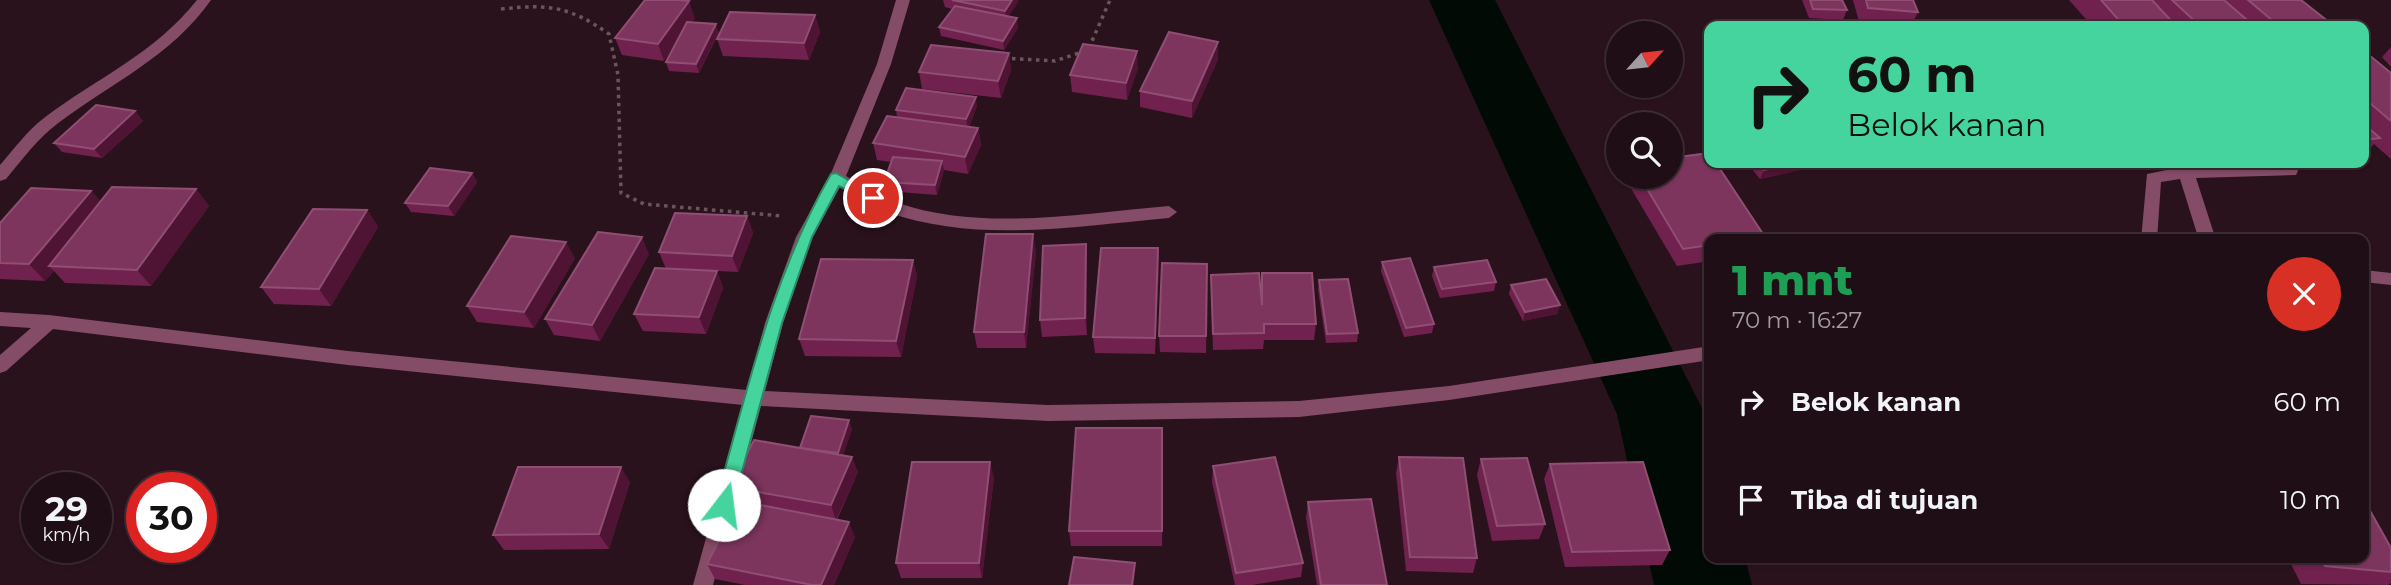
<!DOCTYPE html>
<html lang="id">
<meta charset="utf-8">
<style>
body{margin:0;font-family:Montserrat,sans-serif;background:#28171f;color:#f1f3f6;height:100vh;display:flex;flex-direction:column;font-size:26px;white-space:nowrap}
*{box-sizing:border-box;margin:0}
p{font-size:23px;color:#a29ca1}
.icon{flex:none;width:38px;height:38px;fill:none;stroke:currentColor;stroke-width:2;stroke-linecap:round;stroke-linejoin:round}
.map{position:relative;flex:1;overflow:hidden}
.drawer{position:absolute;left:1704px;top:234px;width:665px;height:329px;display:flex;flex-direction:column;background:#200e16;border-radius:14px;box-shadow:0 2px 5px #0004,0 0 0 2px #3d2e35}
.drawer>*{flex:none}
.hud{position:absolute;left:1704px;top:21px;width:665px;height:147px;border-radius:14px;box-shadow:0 2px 5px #0004,0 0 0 2px #3d2e35;background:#46d49e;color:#111;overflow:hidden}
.needle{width:46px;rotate:63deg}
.buttons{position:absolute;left:1606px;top:21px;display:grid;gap:14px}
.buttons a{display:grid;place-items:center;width:77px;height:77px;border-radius:50%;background:#200e16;box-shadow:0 2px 5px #0004,0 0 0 2px #3d2e35;font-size:35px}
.speed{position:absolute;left:21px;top:472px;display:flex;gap:14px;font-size:35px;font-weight:700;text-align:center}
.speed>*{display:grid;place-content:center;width:91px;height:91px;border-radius:50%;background:#200e16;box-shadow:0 2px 5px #0004,0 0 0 2px #3d2e35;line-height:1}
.speed small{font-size:18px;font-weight:400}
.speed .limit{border:10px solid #d22;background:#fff;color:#111}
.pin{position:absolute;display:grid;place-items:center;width:60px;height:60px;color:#fff;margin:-30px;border:4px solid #fff;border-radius:50%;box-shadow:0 2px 7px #0007}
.me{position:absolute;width:77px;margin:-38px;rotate:15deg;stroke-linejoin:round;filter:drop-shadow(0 0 5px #0008)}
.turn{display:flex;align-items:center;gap:24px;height:147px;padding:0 28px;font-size:32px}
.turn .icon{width:91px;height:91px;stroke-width:2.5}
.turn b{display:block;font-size:49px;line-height:60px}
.round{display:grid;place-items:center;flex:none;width:74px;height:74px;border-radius:37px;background:#28171f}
.head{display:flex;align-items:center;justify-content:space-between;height:119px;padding:0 28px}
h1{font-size:42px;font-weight:800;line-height:52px;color:#1e9e55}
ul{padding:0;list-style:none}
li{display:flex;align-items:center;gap:21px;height:98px;padding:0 28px}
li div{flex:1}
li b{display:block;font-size:26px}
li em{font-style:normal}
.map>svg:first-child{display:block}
</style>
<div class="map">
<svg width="2391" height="585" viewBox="0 0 2391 585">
<rect width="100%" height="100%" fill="#2a121d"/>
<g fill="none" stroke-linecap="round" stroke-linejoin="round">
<polygon fill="#010a05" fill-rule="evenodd" points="1429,0 1495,0 1705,414 1710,430 1710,558 1745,558 1752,585 1654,585 1617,414"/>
<g stroke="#6a545e" stroke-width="3.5" stroke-dasharray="3.5 4.5" stroke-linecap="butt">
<path d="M501,9C549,4 569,6 609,34L618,75L621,193L644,204L782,216"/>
<polyline points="1004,58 1055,61 1088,50 1110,0"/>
</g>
<polygon fill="#854c67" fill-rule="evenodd" points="2290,165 2296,167 2298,171 2296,175 2196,178 2216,240 2199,240 2180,179 2161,182 2157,240 2141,240 2147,174 2186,166"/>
<g fill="#854c67" fill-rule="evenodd">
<path d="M197,0H211C171,57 111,83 57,124C37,139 22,160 6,179L0,181V165C14,149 27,131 44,118C98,77 153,55 197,0Z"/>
<path d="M896,0H910L891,64L846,176C863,185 879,197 898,203C983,232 1082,213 1169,206L1177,212L1169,218C1077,226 977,244 887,212C871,206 855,196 840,187L812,237L783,323L765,391L1048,405L1299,401L1449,386L1710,346V360L1449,400L1299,417L1048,421L761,406L713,585H693L743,405L348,365L53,329L6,371L0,373V355L31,328L0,326V312L49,315L348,351L747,390L765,323L796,237L829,178L877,64Z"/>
<polygon points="2364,270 2391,273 2391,285 2364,282"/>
</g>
</g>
<g fill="#70214e">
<polygon points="943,0 1018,0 1008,16 1018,28 1004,50 941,36 939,27 952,9 945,7"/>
<polygon points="1802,0 1842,0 1847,10 1843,20 1809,18"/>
<polygon points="1853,0 1913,0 1918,12 1911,26 1879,26 1860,25"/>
<polygon points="2069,0 2301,0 2334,26 2092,26"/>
<polygon points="815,15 820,32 809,60 723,56 717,39"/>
<polygon points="695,18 692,22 719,33 699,73 669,71 666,62 673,48 664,61 622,55 615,38"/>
<polygon points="1218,42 1218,59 1192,118 1140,107 1140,91"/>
<polygon points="2391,47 2391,67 2382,57"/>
<polygon points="2364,51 2391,73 2391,159 2374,144 2364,155"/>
<polygon points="1009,53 1011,70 1001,98 922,89 919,72"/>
<polygon points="1138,68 1127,100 1072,92 1070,75"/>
<polygon points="977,106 969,127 978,128 981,145 968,174 944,170 937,195 886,191 884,182 891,162 877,160 873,143 897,117 896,110"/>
<polygon points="135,111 143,121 102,158 62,152 54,143"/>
<polygon points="1747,163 1804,163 1800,170 1760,179"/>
<polygon points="2307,163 2335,163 2310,166"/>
<polygon points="472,173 477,182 454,216 411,212 405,203"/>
<polygon points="1627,177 1671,177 1765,237 1764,240 1710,240 1710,261 1677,266 1626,180"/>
<polygon points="196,189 209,206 151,286 65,283 54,271 45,281 0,279 0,223 91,191 101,202"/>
<polygon points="367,210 378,227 331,306 274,304 261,287"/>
<polygon points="747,216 753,233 738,272 717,271 723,288 706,334 643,331 634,314 666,269 659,252"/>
<polygon points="1158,248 1159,265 1155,354 1095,353 1093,337"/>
<polygon points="1036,251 1026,348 977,348 974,332"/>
<polygon points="649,254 600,341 554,335 545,319"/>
<polygon points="575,258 534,328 477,322 467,306"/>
<polygon points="913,260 917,276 901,357 805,356 799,339"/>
<polygon points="1087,261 1087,335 1042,337 1040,320"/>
<polygon points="1382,262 1434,324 1432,333 1404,337 1381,271"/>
<polygon points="1207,264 1206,353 1160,352 1159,336"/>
<polygon points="1434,267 1496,282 1494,291 1440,298 1432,276"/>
<polygon points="1262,273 1316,324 1314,340 1264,340 1263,349 1213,350 1211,275 1261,291"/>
<polygon points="1319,280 1358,333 1357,342 1326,343 1318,290"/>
<polygon points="1511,285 1560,305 1557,314 1523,321 1509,294"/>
<polygon points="852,429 843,455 858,472 837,520 855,537 834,585 745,585 715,579 707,564 738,502 730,487 800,448"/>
<polygon points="1163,444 1162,546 1071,546 1069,531"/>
<polygon points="1399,457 1477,558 1473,573 1406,571 1396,473"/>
<polygon points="1481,459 1545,524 1539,539 1492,541 1477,475"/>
<polygon points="1550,464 1670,550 1662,565 1565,567 1544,479"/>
<polygon points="1213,466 1303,563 1301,577 1252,585 1235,585 1212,482"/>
<polygon points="994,477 982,578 901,578 896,563"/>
<polygon points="630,482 609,549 504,550 493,535"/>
<polygon points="1308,502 1387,585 1317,585 1306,518"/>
<polygon points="2391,548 2391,583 2388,585 2301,584 2288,558 2364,558"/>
</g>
<g fill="#4f1334">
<polygon points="1012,0 1018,0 1019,1 1006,20 1005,11"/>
<polygon points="689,1 695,18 664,61 658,44"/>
<polygon points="815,15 820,32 809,60 804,43"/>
<polygon points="1017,18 1018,28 1004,50 1003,41"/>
<polygon points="716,24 719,33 699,73 696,64"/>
<polygon points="1218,42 1218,59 1192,118 1192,101"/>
<polygon points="1137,51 1138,68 1127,100 1126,83"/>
<polygon points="1009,53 1011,70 1001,98 998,81"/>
<polygon points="976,97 977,106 968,129 966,119"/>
<polygon points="135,111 143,121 102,158 94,149"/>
<polygon points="978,128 981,145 968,174 965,157"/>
<polygon points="942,161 944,170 937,195 935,185"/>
<polygon points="1797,163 1804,163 1800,170 1760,179 1764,170"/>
<polygon points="472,173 477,182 454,216 448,206"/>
<polygon points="196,189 209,206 151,286 137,270"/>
<polygon points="91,191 106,207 49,266 54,271 45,281 29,264"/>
<polygon points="367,210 378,227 331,306 319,289"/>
<polygon points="747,216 753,233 738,272 732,256"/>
<polygon points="1033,234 1036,251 1026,348 1024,332"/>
<polygon points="642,237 649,254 600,341 592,325"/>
<polygon points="566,242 575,258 534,328 524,312"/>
<polygon points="1086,244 1087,261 1087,335 1085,318"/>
<polygon points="1158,248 1159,265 1155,354 1155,338"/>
<polygon points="913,260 917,276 901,357 896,341"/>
<polygon points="717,271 723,288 706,334 699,317"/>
<polygon points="1560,305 1557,314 1523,321 1525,312"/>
<polygon points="849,420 852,429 841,461 838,453"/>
<polygon points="852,457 858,472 836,520 831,505"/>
<polygon points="990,462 994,477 982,578 979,563"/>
<polygon points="621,467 630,482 609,549 599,534"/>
<polygon points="849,522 855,537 834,585 821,585"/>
<polygon points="1135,563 1135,571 1134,585 1132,585"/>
</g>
<g fill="#7d355e" stroke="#8f4e72" stroke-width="2">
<polygon points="645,0 679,0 689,1 658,44 615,38"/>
<polygon points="952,0 1012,0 1005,11"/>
<polygon points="1810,0 1842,0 1847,10 1813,9"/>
<polygon points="1866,0 1913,0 1918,12 1868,8"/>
<polygon points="2101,0 2152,0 2176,26 2124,26"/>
<polygon points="2172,0 2224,0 2254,26 2200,26"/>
<polygon points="2248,0 2301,0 2334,26 2279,26"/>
<polygon points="955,6 1017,18 1003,41 939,27"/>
<polygon points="730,12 815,15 804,43 717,39"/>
<polygon points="687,22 716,24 696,64 666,62"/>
<polygon points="1169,32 1218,42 1192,101 1140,91"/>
<polygon points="1083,44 1137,51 1126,83 1070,75"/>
<polygon points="931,45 1009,53 998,81 919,72"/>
<polygon points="2364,51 2391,73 2391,121 2364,98"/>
<polygon points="906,88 976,97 966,119 896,110"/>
<polygon points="96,105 135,111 94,149 54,143"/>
<polygon points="887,116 978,128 965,157 873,143"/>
<polygon points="2364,124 2380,138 2364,140"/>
<polygon points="1710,153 1710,163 1716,163 1765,237 1745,240 1710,240 1710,245 1683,249 1640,177 1671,177 1671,158"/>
<polygon points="893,157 942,161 935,185 884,182"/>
<polygon points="1759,163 1797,163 1764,170"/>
<polygon points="430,168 472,173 448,206 405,203"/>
<polygon points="112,187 196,189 137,270 49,266"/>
<polygon points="31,188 91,191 29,264 0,263 0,223"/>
<polygon points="313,209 367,210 319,289 261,287"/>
<polygon points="675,213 747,216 732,256 659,252"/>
<polygon points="598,232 642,237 592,325 545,319"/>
<polygon points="986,234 1033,234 1024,332 974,332"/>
<polygon points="511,236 566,242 524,312 467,306"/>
<polygon points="1086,244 1085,318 1040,320 1043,246"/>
<polygon points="1101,248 1158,248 1155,338 1093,337"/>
<polygon points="1410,258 1434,324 1406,328 1382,262"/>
<polygon points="821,259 913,260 896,341 799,339"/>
<polygon points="1487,260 1496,282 1442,289 1434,267"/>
<polygon points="1162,263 1207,264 1206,336 1159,336"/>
<polygon points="655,268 717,271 699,317 634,314"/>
<polygon points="1259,273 1262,305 1262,273 1312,273 1316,324 1264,324 1264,333 1213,334 1211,275"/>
<polygon points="1348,279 1358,333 1327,334 1319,280"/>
<polygon points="1546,279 1560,305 1525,312 1511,285"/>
<polygon points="811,416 849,420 838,453 800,448"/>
<polygon points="1076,428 1162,428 1162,531 1069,531"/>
<polygon points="754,440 852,457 831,505 730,487"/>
<polygon points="1275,457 1303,563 1236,573 1213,466"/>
<polygon points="1399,457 1463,458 1477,558 1410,557"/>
<polygon points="1527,458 1545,524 1497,526 1481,459"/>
<polygon points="912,462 990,462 979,563 896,563"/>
<polygon points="1643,462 1670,550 1572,552 1550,464"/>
<polygon points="518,467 621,467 599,534 493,535"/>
<polygon points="1371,499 1387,585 1321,585 1308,502"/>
<polygon points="2364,500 2391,548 2391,572 2325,566 2321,558 2364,558"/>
<polygon points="739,501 849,522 821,585 812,585 707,564"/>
<polygon points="1074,557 1135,563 1132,585 1069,585"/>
</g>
<path fill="#46d49e" stroke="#2e8a67" stroke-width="2" d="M836,173L880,198L873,203L839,186L812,237L782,323L733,505L724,512L715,505C747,392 772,276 831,174Z"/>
</svg>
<div class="buttons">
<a><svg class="needle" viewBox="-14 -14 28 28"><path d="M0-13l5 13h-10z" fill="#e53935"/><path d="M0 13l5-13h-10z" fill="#a29ca1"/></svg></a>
<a><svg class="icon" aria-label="search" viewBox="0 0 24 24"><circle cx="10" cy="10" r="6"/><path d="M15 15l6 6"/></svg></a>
</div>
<div class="speed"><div>29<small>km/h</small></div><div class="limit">30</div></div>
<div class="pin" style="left:873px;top:198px;background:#d93025"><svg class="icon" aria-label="arrive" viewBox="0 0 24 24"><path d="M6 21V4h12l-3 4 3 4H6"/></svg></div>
<svg class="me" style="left:724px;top:505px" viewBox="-20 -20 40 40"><circle r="19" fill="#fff"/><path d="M0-13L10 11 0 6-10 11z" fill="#46d49e"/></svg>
<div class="hud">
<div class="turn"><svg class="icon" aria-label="right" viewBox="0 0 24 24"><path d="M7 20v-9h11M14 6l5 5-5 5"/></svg><div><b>60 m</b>Belok kanan</div></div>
</div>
<section class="drawer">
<div class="head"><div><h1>1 mnt</h1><p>70 m · 16:27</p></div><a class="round" style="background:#d93025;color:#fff"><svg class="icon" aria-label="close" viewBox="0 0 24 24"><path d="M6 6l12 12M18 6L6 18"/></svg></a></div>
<ul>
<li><svg class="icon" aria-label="right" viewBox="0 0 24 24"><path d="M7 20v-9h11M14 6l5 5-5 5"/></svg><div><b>Belok kanan</b></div><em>60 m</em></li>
<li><svg class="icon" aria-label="arrive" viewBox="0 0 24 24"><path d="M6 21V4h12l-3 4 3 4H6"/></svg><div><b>Tiba di tujuan</b></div><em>10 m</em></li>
</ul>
</section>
</div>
